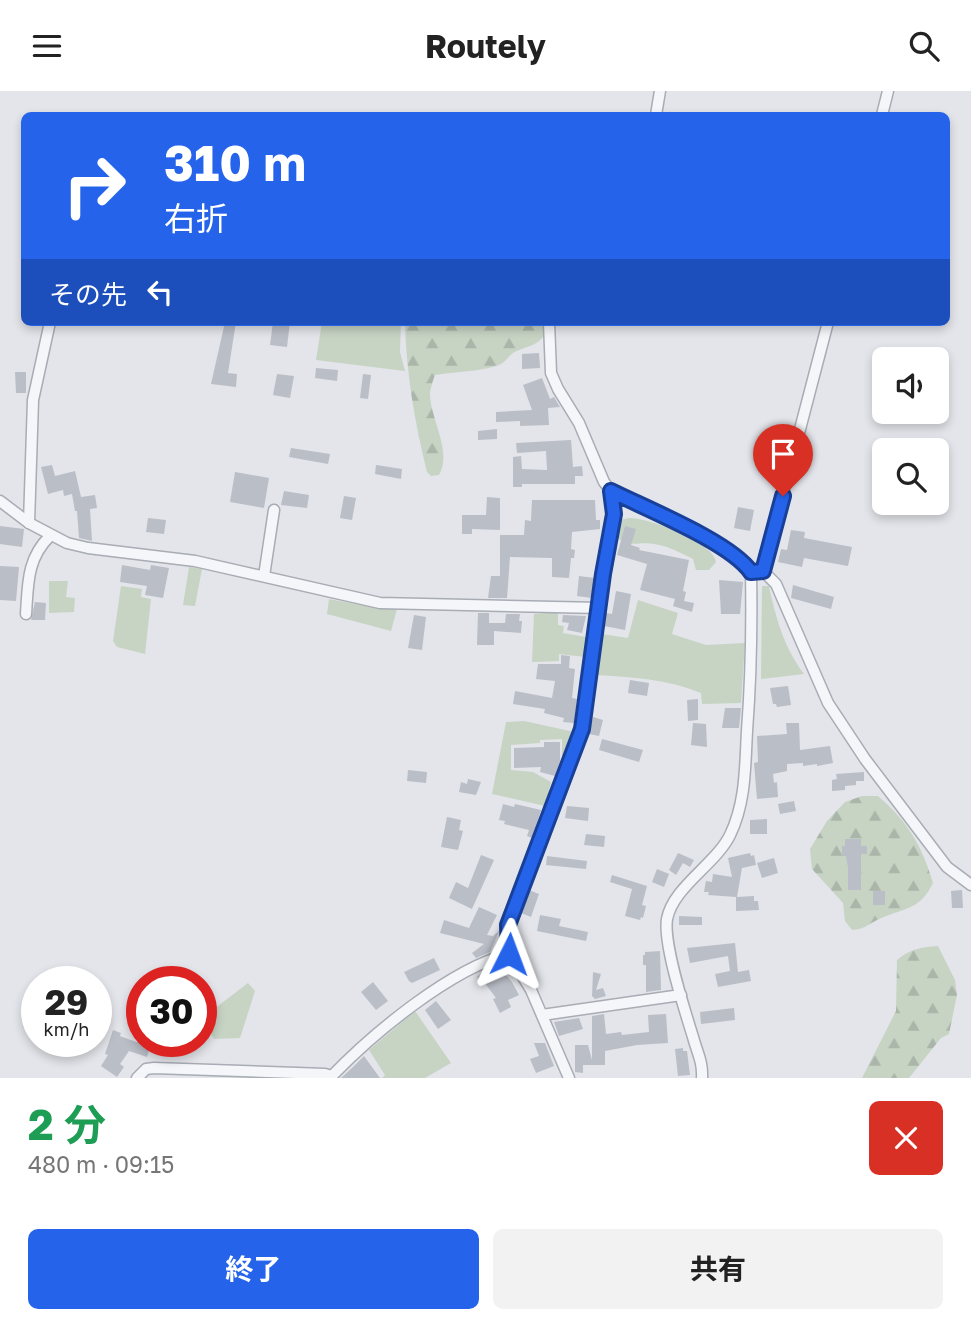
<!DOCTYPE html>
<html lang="ja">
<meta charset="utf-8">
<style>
body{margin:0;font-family:"Golos Text","Noto Sans JP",sans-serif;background:#f2f2f2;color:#222;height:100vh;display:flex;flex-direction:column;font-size:26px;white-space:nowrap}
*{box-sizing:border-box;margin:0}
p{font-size:23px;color:#767676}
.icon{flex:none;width:38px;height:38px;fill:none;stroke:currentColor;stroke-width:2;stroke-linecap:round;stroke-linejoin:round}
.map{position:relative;height:987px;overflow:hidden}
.panel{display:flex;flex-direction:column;background:#fff;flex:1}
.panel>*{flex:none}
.top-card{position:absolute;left:21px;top:21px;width:929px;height:214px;border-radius:10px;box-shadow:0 4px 10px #0003;background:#2563eb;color:#fff;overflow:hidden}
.buttons{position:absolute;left:872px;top:256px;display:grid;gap:14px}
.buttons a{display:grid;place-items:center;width:77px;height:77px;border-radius:10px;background:#fff;box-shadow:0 4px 10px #0003;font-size:35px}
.speed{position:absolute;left:21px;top:875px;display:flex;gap:14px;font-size:35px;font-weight:700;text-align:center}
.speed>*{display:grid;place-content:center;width:91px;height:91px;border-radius:50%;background:#fff;box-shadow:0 4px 10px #0003;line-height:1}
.speed small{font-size:18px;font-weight:400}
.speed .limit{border:10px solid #d22;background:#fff;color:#111}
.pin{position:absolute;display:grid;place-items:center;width:60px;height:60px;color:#fff;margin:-72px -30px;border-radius:50% 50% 50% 0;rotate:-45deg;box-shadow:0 0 7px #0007}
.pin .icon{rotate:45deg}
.me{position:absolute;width:77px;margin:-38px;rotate:3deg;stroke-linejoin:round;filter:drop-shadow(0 0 5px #0008)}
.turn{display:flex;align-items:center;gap:24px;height:147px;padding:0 28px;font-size:32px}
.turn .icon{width:91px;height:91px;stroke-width:2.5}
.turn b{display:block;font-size:49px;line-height:60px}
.then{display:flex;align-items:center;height:66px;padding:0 28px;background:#0003;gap:14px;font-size:26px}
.round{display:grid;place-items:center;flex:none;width:74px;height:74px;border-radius:10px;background:#f2f2f2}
.head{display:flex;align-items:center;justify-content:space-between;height:119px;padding:0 28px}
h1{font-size:42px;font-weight:700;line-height:52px;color:#1e9e55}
.button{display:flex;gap:14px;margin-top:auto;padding:14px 28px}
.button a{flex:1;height:80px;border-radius:10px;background:#2563eb;color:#fff;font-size:28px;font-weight:700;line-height:80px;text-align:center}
.button a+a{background:#f2f2f2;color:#222}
header{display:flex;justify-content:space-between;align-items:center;height:91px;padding:0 28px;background:#fff;font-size:32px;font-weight:700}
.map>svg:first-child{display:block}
</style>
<header><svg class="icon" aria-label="menu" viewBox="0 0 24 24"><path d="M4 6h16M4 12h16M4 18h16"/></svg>Routely<svg class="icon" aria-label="search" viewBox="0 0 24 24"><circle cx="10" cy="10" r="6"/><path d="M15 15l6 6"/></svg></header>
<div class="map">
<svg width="971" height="987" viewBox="0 0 971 987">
<defs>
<pattern id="forest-firs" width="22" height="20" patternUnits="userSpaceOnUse" patternTransform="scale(1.75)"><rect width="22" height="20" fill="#c7d4c4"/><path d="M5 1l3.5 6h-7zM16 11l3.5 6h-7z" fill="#abb6aa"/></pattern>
</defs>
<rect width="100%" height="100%" fill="#e3e5ea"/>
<g fill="#c7d4c4">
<polygon points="322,231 401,231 400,261 405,280 316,269"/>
<path d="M629,427C649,427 713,450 716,471L709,479H696L693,468C681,462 668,455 654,453C636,450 631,458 615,445V437L620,429Z"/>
<polygon points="189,476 202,478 195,515 183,514"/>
<polygon points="49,490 68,490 66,506 75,507 74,521 49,522"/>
<polygon points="121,495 142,498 141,506 151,508 145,563 117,556 113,550"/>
<path d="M762,495H769C776,528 784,556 804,583L761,588Z"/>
<polygon points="329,508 376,517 397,518 391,540 327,523"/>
<path d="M638,509L678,522L672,543L706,554L745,552L741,612L702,613L701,602C667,588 632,586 595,584L602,543L628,547Z"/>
<polygon points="558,521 558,534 564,535 563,542 586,546 585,566 559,563 559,570 532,571 534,523"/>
<polygon points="524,630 570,640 574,643 569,666 562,665 562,648 540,649 540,652 511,654 511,679 533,681 551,691 545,715 492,703 506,631"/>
<polygon points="248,892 255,900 240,947 214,948 201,928"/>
<polygon points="415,920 451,972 425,987 382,987 385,984 369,959"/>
</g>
<g fill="url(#forest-firs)">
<path d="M405,231H546C548,255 527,254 513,262C509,265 506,270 501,273C488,280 452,281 435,284C433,289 431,296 430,301C429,326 453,360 439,384L431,385L427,381C415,332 406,282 405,231Z"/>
<path d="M862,705H878C907,730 922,754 933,792C920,818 908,816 884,826C872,830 865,839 852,839L845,830L843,812L812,778L810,758L827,730L845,711Z"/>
<path d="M938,855L955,889L957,904L949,943L941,947L909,987H862L896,920L897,869C910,858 922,856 938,855Z"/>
</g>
<g fill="#babec7">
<polygon points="225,231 236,231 228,282 237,283 236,296 211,293"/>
<polygon points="273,231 290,231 287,256 270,254"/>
<polygon points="539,262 540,277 522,278 522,263"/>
<polygon points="316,277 338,279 337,290 315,287"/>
<polygon points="15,281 26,281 26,302 16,302"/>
<polygon points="277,283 294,285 290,307 273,304"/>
<polygon points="363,283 371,284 368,308 360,307"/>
<polygon points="542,287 550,308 554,306 560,316 548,317 549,334 520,335 520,330 496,331 496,321 532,319 523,294"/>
<polygon points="497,338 497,348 478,349 478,340"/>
<polygon points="571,349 573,376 582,375 583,385 575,385 575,393 522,393 522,396 513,396 513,366 521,365 522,378 547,379 546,360 517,362 516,352"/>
<polygon points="291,357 330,363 328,373 289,366"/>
<polygon points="52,374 55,385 75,380 81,406 95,404 97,417 90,418 92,450 79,447 77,420 75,420 72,403 64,405 63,399 48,403 41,376"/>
<polygon points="376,374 402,378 401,388 375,383"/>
<polygon points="235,381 269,387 264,417 230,411"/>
<polygon points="284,400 309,404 307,417 281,414"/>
<polygon points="344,405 356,407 352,429 340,427"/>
<polygon points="487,406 500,407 500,439 472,438 472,443 462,443 462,424 486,424"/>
<polygon points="532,409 595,409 596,429 600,429 600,438 572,441 571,458 575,459 574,467 571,467 569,487 552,486 552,467 510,466 507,507 488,507 491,485 500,485 500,444 524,444 525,429 531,430"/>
<polygon points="738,416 754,419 750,440 734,437"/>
<polygon points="148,427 166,429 164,443 146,441"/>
<polygon points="0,435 24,438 22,456 0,453"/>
<polygon points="625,435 636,438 631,454 640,457 639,459 689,469 683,500 686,501 684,510 694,512 692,521 673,515 675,508 640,499 647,473 617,464"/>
<polygon points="791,439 805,441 804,447 852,456 848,475 804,467 802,476 778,471 781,458 787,459"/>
<polygon points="122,474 150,479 151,474 169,477 163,507 145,504 147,495 120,491"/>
<polygon points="0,475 19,476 16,510 0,509"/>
<polygon points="579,485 595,487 592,507 577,505"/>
<polygon points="719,489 743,491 740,523 721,523"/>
<polygon points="793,494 834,506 831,518 791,507"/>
<polygon points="616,500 631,503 625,539 604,535 606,522 612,523"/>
<polygon points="35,511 46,512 45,529 31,529"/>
<polygon points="478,522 489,522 489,532 505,532 506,523 520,523 519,530 522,530 521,542 494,540 494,554 477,554"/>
<polygon points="414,524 426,526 422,559 408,557"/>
<polygon points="563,524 586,525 582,542 567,539 569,532 562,531"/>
<polygon points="561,564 570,565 569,577 575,578 572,607 577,608 574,632 563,631 564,627 544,622 545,618 513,613 515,600 552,607 555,590 536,588 538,573 561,573"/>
<polygon points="630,589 649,592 647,605 628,602"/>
<polygon points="788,595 791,614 777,616 776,613 773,613 770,597"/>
<polygon points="698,608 698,629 688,630 687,609"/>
<polygon points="725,617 741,617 739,637 722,637"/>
<polygon points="593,626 603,629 599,645 589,643"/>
<polygon points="693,632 706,633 707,656 691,654"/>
<polygon points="786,632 799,632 800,659 830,655 833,672 817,675 817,673 803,675 803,672 787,673 787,680 773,683 774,692 777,691 778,706 757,708 754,672 758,671 757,645 787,643"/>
<polygon points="602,648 643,659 639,671 599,659"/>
<polygon points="544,651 560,651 560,670 555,685 540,681 541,676 514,677 514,657 544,656"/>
<polygon points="408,679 427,681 426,692 407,690"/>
<polygon points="864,681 864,690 856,690 856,694 845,695 845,699 832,700 832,689 837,688 836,683"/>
<polygon points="468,688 481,691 476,704 459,701 461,691 467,693"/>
<polygon points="794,710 796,720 780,723 778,713"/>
<polygon points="503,713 514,716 515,713 541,719 532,747 527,745 529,739 504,733 505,730 499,729"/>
<polygon points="567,715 589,717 588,730 565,727"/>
<polygon points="447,726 461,729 459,739 463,740 458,759 441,756"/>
<polygon points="767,728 767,743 750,743 750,729"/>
<polygon points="586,743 605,745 604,756 584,754"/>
<polygon points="845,748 861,748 861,755 867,755 867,763 861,763 861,799 848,799 848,776 846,765 842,765 842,755 845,755"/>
<polygon points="678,762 694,769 690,776 683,772 676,784 669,779"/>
<polygon points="750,762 751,765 754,764 756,774 742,777 737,806 754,805 754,810 758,810 759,819 736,820 736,806 708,804 709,801 704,801 706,790 712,791 713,783 732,786 728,767"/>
<polygon points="481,764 494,769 472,818 449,807 456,791 468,797"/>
<polygon points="547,765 587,770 586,778 546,774"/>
<polygon points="774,767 778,782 762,787 757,772"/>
<polygon points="657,778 669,783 664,796 652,791"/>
<polygon points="612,784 647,795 642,814 646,815 643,827 641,826 640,829 625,825 632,798 610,791"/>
<polygon points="529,799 539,803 531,826 521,822"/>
<polygon points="962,799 963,817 952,817 951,800"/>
<rect x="873" y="800" width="12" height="14"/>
<polygon points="479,816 497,824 487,844 493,845 499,840 490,861 476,867 472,862 484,853 440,842 444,829 469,837"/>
<polygon points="540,824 561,828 559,835 588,841 586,850 537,840"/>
<polygon points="679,825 702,826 702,834 679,834"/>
<polygon points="735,852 738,881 749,879 751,890 718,896 715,883 730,880 728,865 690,872 687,857"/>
<polygon points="660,860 661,899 646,901 646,874 643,874 643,864 645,864 645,861"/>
<polygon points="434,867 440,879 412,892 409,890 404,881"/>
<polygon points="498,875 512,891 519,904 508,909 511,916 500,922 493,908 496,907 484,891 482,893 477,886 485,880"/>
<polygon points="593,881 601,883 596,899 603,897 606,905 595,908 592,905"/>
<polygon points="373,891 388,910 376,919 361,901"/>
<polygon points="436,910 451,929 438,938 425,919"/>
<polygon points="734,917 735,929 701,933 700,921"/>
<polygon points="604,923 606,943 621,941 622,944 649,941 648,924 666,923 668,952 637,954 605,960 605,974 583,974 583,982 575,981 575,954 588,954 592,969 592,925"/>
<polygon points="579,927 583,938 559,945 554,931"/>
<polygon points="113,939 121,942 120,945 136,951 152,950 147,966 129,960 120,973 124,976 117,986 101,975 108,964 105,963"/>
<polygon points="534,952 545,952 554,975 536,982 530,968 539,965"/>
<polygon points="683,957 683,960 687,960 690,984 678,985 675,958"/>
<polygon points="364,965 380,987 341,987 353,976"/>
</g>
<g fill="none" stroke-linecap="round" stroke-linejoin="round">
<defs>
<g id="minor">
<polyline points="656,24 660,0"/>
<polyline points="882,24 888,0"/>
<polyline points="549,231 551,282 558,298 579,332 604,391 611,400 614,423 603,483 581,638 508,834 509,863 531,899 569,987"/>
<path d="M611,400C647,418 730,450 751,481C752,534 751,587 747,640C745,675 746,711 730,744C716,773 673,796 667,828C663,853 685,920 693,946C697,961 703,971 702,987"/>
<polyline points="0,410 29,432 67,452 88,457 195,470 380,512 600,517"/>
<polyline points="29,432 33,309 50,231"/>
<polyline points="763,480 828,231"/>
<polyline points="751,481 763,480 776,493 828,612 865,668 947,776 971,794"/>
<polyline points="264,485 274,419"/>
<path d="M26,523C28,493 27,467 50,445"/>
<polyline points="542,924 681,904"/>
<polyline points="137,987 146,978 154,977 325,983 331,985"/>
<path d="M330,987C371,944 451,877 509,863"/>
</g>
</defs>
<use href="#minor" stroke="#a8acb4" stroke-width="13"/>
<use href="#minor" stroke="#f5f6f9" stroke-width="10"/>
</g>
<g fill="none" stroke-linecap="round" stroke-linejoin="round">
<defs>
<path id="route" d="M509,863L508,834L582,638L603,483L614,423L611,400C647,418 730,451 751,481L763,480L783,405"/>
</defs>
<use href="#route" stroke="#184099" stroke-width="18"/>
<use href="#route" stroke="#2563eb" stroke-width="12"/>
</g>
</svg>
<div class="buttons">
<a><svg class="icon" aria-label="sound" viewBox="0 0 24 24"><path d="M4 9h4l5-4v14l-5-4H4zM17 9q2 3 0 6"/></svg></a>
<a><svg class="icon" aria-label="search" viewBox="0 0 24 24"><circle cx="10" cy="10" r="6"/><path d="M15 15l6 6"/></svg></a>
</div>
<div class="speed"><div>29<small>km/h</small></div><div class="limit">30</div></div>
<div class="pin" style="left:783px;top:405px;background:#d93025"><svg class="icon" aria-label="arrive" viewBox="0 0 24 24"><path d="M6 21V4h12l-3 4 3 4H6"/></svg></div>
<svg class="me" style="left:509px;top:863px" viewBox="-20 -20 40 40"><path d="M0-17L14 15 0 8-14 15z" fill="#2563eb" stroke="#fff" stroke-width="4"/></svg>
<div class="top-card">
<div class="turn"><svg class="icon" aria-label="right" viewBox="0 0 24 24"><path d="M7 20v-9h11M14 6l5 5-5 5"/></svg><div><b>310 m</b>右折</div></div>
<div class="then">その先<svg class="icon" aria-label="left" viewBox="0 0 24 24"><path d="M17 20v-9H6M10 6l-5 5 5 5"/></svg></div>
</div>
</div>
<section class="panel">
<div class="head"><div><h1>2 分</h1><p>480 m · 09:15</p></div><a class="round" style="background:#d93025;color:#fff"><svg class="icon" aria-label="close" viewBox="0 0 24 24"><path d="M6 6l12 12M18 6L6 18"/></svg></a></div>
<div class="button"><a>終了</a><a>共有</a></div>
</section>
